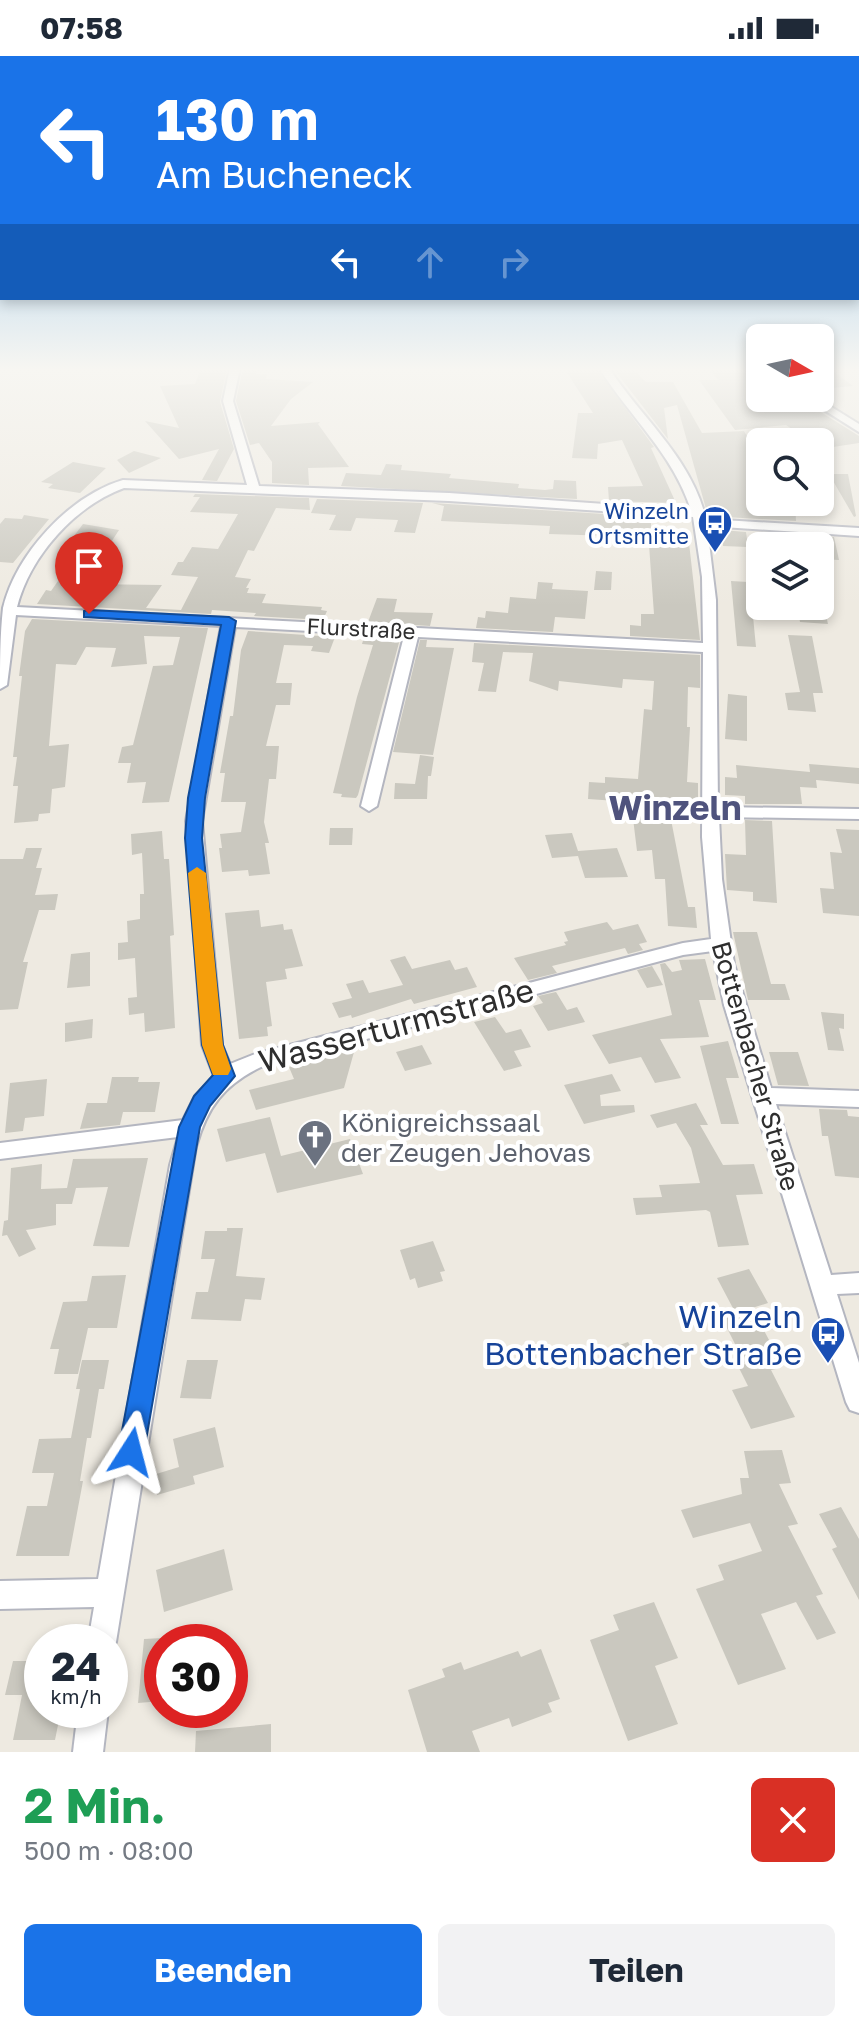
<!DOCTYPE html>
<html lang="de">
<meta charset="utf-8">
<style>
body{margin:0;font-family:"Golos Text",sans-serif;background:#f2f2f3;color:#1f2937;height:100vh;display:flex;flex-direction:column;font-size:30px;white-space:nowrap}
*{box-sizing:border-box;margin:0}
p{font-size:26px;color:#747a83}
.icon{flex:none;width:44px;height:44px;fill:none;stroke:currentColor;stroke-width:2;stroke-linecap:round;stroke-linejoin:round}
.map{position:relative;height:1696px;overflow:hidden}
.details{display:flex;flex-direction:column;background:#fff;flex:1}
.details>*{flex:none}
.guide{position:absolute;left:0px;top:0px;width:860px;height:244px;box-shadow:0 4px 12px #0003;background:#1a73e8;color:#fff;overflow:hidden}
.needle{width:52px;rotate:99deg}
.fabs{position:absolute;left:746px;top:268px;display:grid;gap:16px}
.fabs a{display:grid;place-items:center;width:88px;height:88px;border-radius:12px;background:#fff;box-shadow:0 4px 12px #0003;font-size:40px}
.speed{position:absolute;left:24px;top:1568px;display:flex;gap:16px;font-size:40px;font-weight:700;text-align:center}
.speed>*{display:grid;place-content:center;width:104px;height:104px;border-radius:50%;background:#fff;box-shadow:0 4px 12px #0003;line-height:1}
.speed small{font-size:20px;font-weight:400}
.speed .limit{border:12px solid #d22;background:#fff;color:#111}
.pin{position:absolute;display:grid;place-items:center;width:68px;height:68px;color:#fff;margin:-82px -34px;border-radius:50% 50% 50% 0;rotate:-45deg;box-shadow:0 0 8px #0007}
.pin .icon{rotate:45deg}
.me{position:absolute;width:88px;margin:-44px;rotate:9deg;stroke-linejoin:round;filter:drop-shadow(0 0 6px #0008)}
.turn{display:flex;align-items:center;gap:28px;height:168px;padding:0 24px;font-size:36px}
.turn .icon{width:104px;height:104px;stroke-width:2.5}
.turn b{display:block;font-size:56px;line-height:68px}
.lanes{display:flex;align-items:center;height:76px;padding:0 24px;background:#0003;justify-content:center;gap:40px;direction:ltr}
.lanes .off{opacity:.35}
.round{display:grid;place-items:center;flex:none;width:84px;height:84px;border-radius:12px;background:#f2f2f3}
.summary{display:flex;align-items:center;justify-content:space-between;height:136px;padding:0 24px}
h1{font-size:48px;font-weight:700;line-height:60px;color:#1e9e55}
.action{display:flex;gap:16px;margin-top:auto;padding:16px 24px}
.action a{flex:1;height:92px;border-radius:12px;background:#1a73e8;color:#fff;font-size:32px;font-weight:700;line-height:92px;text-align:center}
.action a+a{background:#f2f2f3;color:#1f2937}
.status{display:flex;justify-content:space-between;align-items:center;height:56px;padding:0 40px;background:#fff;direction:ltr}
.status svg{height:22px;fill:currentColor}
.map>svg:first-child{display:block}
</style>
<div class="status"><b>07:58</b><svg viewBox="0 0 49 12"><path d="M0 12V9h3v3zM5 12V6h3v6zM10 12V3h3v9zM15 12V0h3v12zM26 1h20v11H26zM47 4h2v5h-2z"/></svg></div>
<div class="map">
<svg width="859" height="1696" viewBox="0 0 859 1696">
<rect width="100%" height="100%" fill="#eeeae1"/>
<g fill="#cac8bf">
<polygon points="201,312 227,312 220,346 234,393 217,425 202,424 219,393 179,403 145,365 179,372 160,330 195,328"/>
<polygon points="243,312 258,312 256,318 267,318 266,323 313,326 291,343 271,370 320,366 318,368 349,411 308,412 309,429 272,427 272,406 259,387 250,389 236,345"/>
<polygon points="564,312 596,312 654,391 651,392 676,447 609,445 608,431 643,430 622,384 598,388 597,403 572,402 578,357 593,357"/>
<polygon points="613,312 632,312 646,326 673,326 702,377 744,375 760,403 760,446 795,446 796,465 708,460 677,349 664,352 668,383"/>
<polygon points="707,312 752,312 760,319 760,350 788,347 792,351 811,350 859,380 859,387 820,393 820,386 811,386 786,369 735,374 699,324 719,324"/>
<polygon points="820,312 829,312 853,330 820,333"/>
<polygon points="134,395 161,402 129,417 117,404"/>
<polygon points="73,406 106,412 80,437 48,432 53,428 41,426"/>
<polygon points="386,408 402,409 401,414 451,418 449,422 519,428 518,432 545,434 553,433 554,424 576,425 577,443 341,430 346,417 381,419"/>
<polygon points="829,418 848,418 856,460 854,461"/>
<polygon points="195,438 309,442 310,454 276,452 254,495 248,494 235,521 251,523 246,532 249,532 247,537 266,538 262,547 322,551 321,554 327,555 323,564 254,560 256,557 212,554 211,558 37,548 46,534 51,535 72,505 56,504 83,468 119,474 84,528 162,529 146,552 181,554 198,521 171,519 178,506 183,506 192,491 218,493 238,458 190,456 200,441 193,441"/>
<polygon points="317,443 423,447 415,477 394,476 398,464 356,462 351,475 329,474 336,459 311,457"/>
<polygon points="432,447 651,461 651,477 688,478 700,584 630,580 630,569 641,570 641,558 654,558 649,489 613,488 613,480 549,478 550,470 441,465 444,450"/>
<polygon points="24,459 49,463 13,507 0,506 0,468 5,462 22,463"/>
<polygon points="722,474 746,476 748,491 723,490"/>
<polygon points="814,480 834,481 839,504 820,503 820,490 816,490"/>
<polygon points="596,515 612,516 611,534 594,534"/>
<polygon points="731,525 748,526 750,530 756,591 737,590"/>
<polygon points="538,526 553,527 552,533 588,535 585,563 555,561 553,576 476,572 478,561 485,562 486,555 508,557 510,541 536,543"/>
<polygon points="377,542 397,543 394,556 433,557 430,570 368,566"/>
<polygon points="797,550 824,550 828,568 800,566"/>
<polygon points="32,563 208,572 169,746 142,747 146,726 127,727 131,707 118,707 122,691 133,689 153,610 173,609 180,581 144,580 147,608 111,611 116,592 86,591 76,609 56,608 49,690 69,688 65,731 52,733 50,757 39,758 38,765 14,767 18,730 13,730 17,701 13,701 22,620 19,620 25,575"/>
<polygon points="248,575 335,581 329,597 311,595 313,590 284,589 276,627 292,627 290,649 276,649 266,690 279,690 276,723 269,723 264,766 269,787 265,787 270,818 249,820 248,814 222,816 219,792 222,792 220,778 241,776 246,746 221,746 225,717 220,717 230,660 233,660 241,594"/>
<polygon points="788,579 812,580 823,637 813,637 816,656 788,654 785,637 800,636"/>
<polygon points="364,581 400,583 358,739 356,742 341,741 342,738 333,737 357,641 373,589 362,588"/>
<polygon points="420,584 427,584 426,591 454,592 433,699 393,696"/>
<polygon points="474,587 700,599 700,632 688,631 687,671 690,671 687,726 698,727 698,746 667,743 688,851 695,851 697,872 668,870 665,823 655,823 652,794 637,795 631,746 588,743 589,726 605,727 605,721 638,723 644,653 652,654 654,625 623,623 622,632 559,625 558,635 529,625 533,597 503,596 496,636 478,635 484,607 472,606"/>
<polygon points="728,638 747,640 747,685 725,683"/>
<polygon points="420,699 434,701 431,720 428,720 427,743 394,743 395,727 415,728"/>
<polygon points="809,708 859,712 859,728 816,724 817,732 800,731 802,748 745,748 745,740 725,739 725,721 737,722 736,709 810,716"/>
<polygon points="745,764 772,765 777,847 753,845 753,836 727,834 725,798 746,799"/>
<polygon points="330,772 353,772 352,789 329,789"/>
<polygon points="836,773 859,774 859,860 823,857 820,832 834,833 830,796 842,797"/>
<polygon points="162,775 164,803 169,803 174,879 170,880 175,972 145,976 144,957 129,959 128,942 137,941 135,902 118,904 118,887 128,886 127,865 140,863 140,838 144,838 142,797 132,799 131,778"/>
<polygon points="572,777 578,795 617,792 628,821 585,822 578,800 552,802 545,779"/>
<polygon points="26,792 42,792 36,812 42,812 35,839 58,838 55,854 39,854 23,906 28,906 18,953 0,954 0,803 23,803"/>
<polygon points="259,854 261,871 283,868 284,874 292,873 303,910 285,913 287,923 266,926 272,970 267,971 268,980 239,983 225,857"/>
<polygon points="607,866 613,874 638,868 647,886 639,888 643,894 628,898 625,892 552,910 557,917 528,924 514,902 566,889 564,886 568,885 564,876"/>
<polygon points="733,876 757,876 771,928 785,928 790,944 748,944"/>
<polygon points="90,896 90,930 67,932 71,898"/>
<polygon points="405,900 412,913 450,904 455,914 467,911 477,931 414,948 411,943 352,962 351,959 339,962 332,947 352,942 346,928 363,924 369,937 403,929 390,904"/>
<polygon points="705,903 716,944 699,944 709,981 660,983 681,1022 655,1027 641,1001 609,1008 592,979 672,959 660,908 665,907 672,916 682,914 679,904"/>
<polygon points="652,910 663,929 647,932 637,914"/>
<polygon points="556,936 567,954 577,951 585,966 548,975 533,950 543,947 538,940"/>
<polygon points="821,956 844,958 844,973 839,972 844,995 828,994"/>
<polygon points="495,961 506,977 521,973 531,991 514,995 522,1010 504,1015 474,966"/>
<polygon points="93,963 92,982 65,986 65,967"/>
<polygon points="728,985 739,1022 726,1022 739,1068 721,1068 700,990"/>
<polygon points="422,989 432,1008 405,1015 396,996"/>
<polygon points="345,995 354,996 344,1032 256,1054 249,1034 294,1023 289,1011"/>
<polygon points="769,996 798,996 809,1030 778,1029"/>
<polygon points="612,1018 621,1035 600,1039 601,1050 634,1049 635,1056 584,1068 564,1029"/>
<polygon points="112,1021 139,1021 138,1026 160,1026 155,1056 123,1056 120,1069 80,1073 87,1047 107,1047"/>
<polygon points="47,1023 44,1060 25,1062 23,1075 5,1077 10,1027"/>
<polygon points="696,1047 708,1069 700,1069 723,1109 754,1108 763,1138 736,1139 749,1189 718,1191 710,1156 706,1154 636,1159 633,1142 662,1141 659,1129 700,1127 691,1092 676,1067 657,1072 650,1059"/>
<polygon points="819,1053 847,1054 848,1060 859,1061 859,1122 835,1120 828,1080 822,1080"/>
<polygon points="270,1061 281,1100 350,1083 363,1118 277,1137 265,1097 226,1106 217,1073"/>
<polygon points="148,1102 129,1191 93,1190 108,1131 76,1132 72,1148 56,1148 56,1169 26,1174 36,1193 19,1201 7,1179 2,1180 4,1165 8,1164 11,1112 42,1108 41,1133 67,1132 73,1103"/>
<polygon points="227,1172 243,1172 236,1220 265,1222 261,1244 245,1243 241,1265 191,1263 196,1236 208,1236 215,1203 201,1203 205,1175 227,1175"/>
<polygon points="433,1185 445,1215 440,1216 443,1225 418,1232 415,1222 410,1224 400,1194"/>
<polygon points="749,1213 768,1247 752,1252 777,1299 770,1301 776,1313 771,1314 795,1361 751,1373 732,1334 748,1330 738,1310 745,1308 721,1260 735,1256 717,1222"/>
<polygon points="126,1219 117,1272 88,1272 78,1318 54,1318 59,1293 50,1293 63,1246 87,1245 92,1220"/>
<polygon points="628,1286 636,1300 612,1308 605,1294"/>
<polygon points="82,1304 109,1304 104,1333 99,1333 91,1382 87,1382 80,1425 83,1425 69,1500 16,1500 27,1450 47,1450 54,1417 32,1417 39,1383 71,1382 80,1333 76,1333"/>
<polygon points="187,1304 218,1304 211,1343 180,1342"/>
<polygon points="215,1371 224,1411 193,1420 195,1428 157,1439 153,1419 179,1411 173,1383"/>
<polygon points="782,1394 791,1427 779,1428 798,1468 788,1470 823,1538 816,1540 836,1577 817,1584 796,1546 761,1558 786,1613 738,1629 696,1533 724,1524 718,1509 762,1495 750,1467 693,1482 681,1454 742,1438 740,1422 749,1422 744,1395"/>
<polygon points="841,1451 859,1483 859,1544 832,1493 837,1491 819,1458"/>
<polygon points="224,1493 233,1534 164,1556 156,1514"/>
<polygon points="654,1546 678,1602 655,1610 678,1668 628,1685 590,1584 619,1574 613,1559"/>
<polygon points="162,1582 162,1645 138,1647 144,1583"/>
<polygon points="541,1593 560,1643 548,1647 552,1656 512,1671 509,1662 472,1675 480,1696 427,1696 408,1634 445,1621 442,1613 461,1606 464,1614 518,1595 521,1601"/>
<polygon points="13,1605 42,1605 42,1654 55,1654 53,1664 59,1664 55,1684 13,1684 22,1639 5,1639"/>
<polygon points="271,1668 271,1696 195,1696 196,1675"/>
</g>
<g fill="none" stroke-linecap="round" stroke-linejoin="round">
<defs>
<g id="minor">
<path d="M230,312H240L233,345L259,430L449,437L691,454C673,398 630,361 599,312H609C642,363 691,401 706,463L859,472V480L707,470L716,544L718,751L859,753V763L719,761L722,823L734,908L771,1032L859,1035V1051L776,1048L831,1219L859,1217V1237L837,1238L859,1307V1357L850,1354L846,1346L724,949L713,895L683,899L261,1011C224,1029 207,1051 196,1091L116,1586L110,1597V1586H88L94,1551L0,1553V1525L98,1523L170,1109L178,1081L0,1103V1087L183,1064L195,1040L214,1020L202,989L186,765L221,570L16,559L7,629L0,633C0,607 0,579 3,552C16,498 69,440 123,424L247,429L223,345ZM124,432L449,445L693,461L702,521L703,587L17,551C30,500 75,450 124,432ZM235,571L404,580L361,750L369,755L377,750L418,581L703,596L702,781L711,883L683,887L255,998L230,1008L222,989L202,765Z"/>
<polygon points="805,342 817,342 859,368 859,376"/>
<polygon points="78,1654 108,1654 103,1696 73,1696"/>
</g>
</defs>
<use href="#minor" stroke="#b4b6c0" stroke-width="4"/>
<use href="#minor" fill="#fff" fill-rule="evenodd"/>
</g>
<linearGradient id="sky" x2="0" y2="1"><stop stop-color="#7cb9e9"/><stop offset="0.57" stop-color="#f7f6f2"/><stop offset="1" stop-color="#f7f6f2" stop-opacity="0"/></linearGradient>
<rect width="859" height="550" fill="url(#sky)"/>
<polygon fill="#1a73e8" stroke="#114b97" stroke-width="2" points="89,554 229,561 236,565 205,742 202,782 223,989 235,1020 210,1050 200,1071 144,1396 141,1404 131,1408 122,1404 118,1396 179,1071 194,1040 213,1019 202,989 185,782 188,742 221,569 84,561 84,555"/>
<polygon fill="#f59e0b" points="197,811 206,817 223,989 231,1013 228,1019 213,1019 202,989 188,817"/>
<defs>
<symbol id="bus-pin" viewBox="-11 -11 22 30"><path d="M0 17L-7.5 6A9.5 9.5 0 1 1 7.5 6Z" fill="#1a4fb4" stroke="#fff"/><path d="M-5-6H5V4H4V6H2V4H-2V6H-4V4H-5ZM-3.5-4V0h7V-4ZM-3.5 1.2v1.5H-2V1.2ZM2 1.2v1.5H3.5V1.2Z" fill="#fff"/></symbol>
<symbol id="church-pin" viewBox="-11 -11 22 30"><path d="M0 17L-7.5 6A9.5 9.5 0 1 1 7.5 6Z" fill="#6b7280" stroke="#fff"/><path d="M-1.2-6h2.4v3.5h3.3v2.4h-3.3V6h-2.4V-.1h-3.3v-2.4h3.3Z" fill="#fff"/></symbol>
</defs>
<g fill-rule="evenodd">
<use href="#bus-pin" x="695" y="447" width="40" height="54"/>
<use href="#church-pin" x="295" y="1061" width="40" height="54"/>
<use href="#bus-pin" x="808" y="1258" width="40" height="54"/>
</g>
<g text-anchor="middle" dominant-baseline="central" stroke-width="8" stroke-linejoin="round" paint-order="stroke">
<g font-size="22" fill="#164399" stroke="#fff" text-anchor="end">
<text x="689" y="454">Winzeln<tspan x="689" dy="25">Ortsmitte</tspan></text>
</g>
<g font-size="22" fill="#2e2e2e" stroke="#fff">
<text transform="translate(361 572) rotate(3)">Flurstraße</text>
</g>
<g font-size="26" fill="#2e2e2e" stroke="#fff">
<text transform="translate(756 1010) rotate(74)">Bottenbacher Straße</text>
</g>
<g font-size="26" fill="#5b616d" stroke="#fff" text-anchor="start">
<text x="341" y="1066">Königreichssaal<tspan x="341" dy="30">der Zeugen Jehovas</tspan></text>
</g>
<g font-size="32" fill="#2e2e2e" stroke="#fff">
<text transform="translate(396 969) rotate(-15)">Wasserturmstraße</text>
</g>
<g font-size="32" fill="#164399" stroke="#fff" text-anchor="end">
<text x="802" y="1260">Winzeln<tspan x="802" dy="37">Bottenbacher Straße</tspan></text>
</g>
<g font-size="34" font-weight="bold" fill="#4f537d" stroke="#fff">
<text x="675" y="751">Winzeln</text>
</g>
</g>
</svg>
<div class="fabs">
<a><svg class="needle" viewBox="-14 -14 28 28"><path d="M0-13l5 13h-10z" fill="#e53935"/><path d="M0 13l5-13h-10z" fill="#747a83"/></svg></a>
<a><svg class="icon" aria-label="search" viewBox="0 0 24 24"><circle cx="10" cy="10" r="6"/><path d="M15 15l6 6"/></svg></a>
<a><svg class="icon" aria-label="layers" viewBox="0 0 24 24"><path d="M12 4l9 5-9 5-9-5zM3 14l9 5 9-5"/></svg></a>
</div>
<div class="speed"><div>24<small>km/h</small></div><div class="limit">30</div></div>
<div class="pin" style="left:89px;top:558px;background:#d93025"><svg class="icon" aria-label="arrive" viewBox="0 0 24 24"><path d="M6 21V4h12l-3 4 3 4H6"/></svg></div>
<svg class="me" style="left:131px;top:1396px" viewBox="-20 -20 40 40"><path d="M0-17L14 15 0 8-14 15z" fill="#1a73e8" stroke="#fff" stroke-width="4"/></svg>
<div class="guide">
<div class="turn"><svg class="icon" aria-label="left" viewBox="0 0 24 24"><path d="M17 20v-9H6M10 6l-5 5 5 5"/></svg><div><b>130 m</b>Am Bucheneck</div></div>
<div class="lanes"><svg class="icon" aria-label="left" viewBox="0 0 24 24"><path d="M17 20v-9H6M10 6l-5 5 5 5"/></svg><svg class="icon off" aria-label="ahead" viewBox="0 0 24 24"><path d="M12 20V5M6 11l6-6 6 6"/></svg><svg class="icon off" aria-label="right" viewBox="0 0 24 24"><path d="M7 20v-9h11M14 6l5 5-5 5"/></svg></div>
</div>
</div>
<section class="details">
<div class="summary"><div><h1>2 Min.</h1><p>500 m · 08:00</p></div><a class="round" style="background:#d93025;color:#fff"><svg class="icon" aria-label="close" viewBox="0 0 24 24"><path d="M6 6l12 12M18 6L6 18"/></svg></a></div>
<div class="action"><a>Beenden</a><a>Teilen</a></div>
</section>
